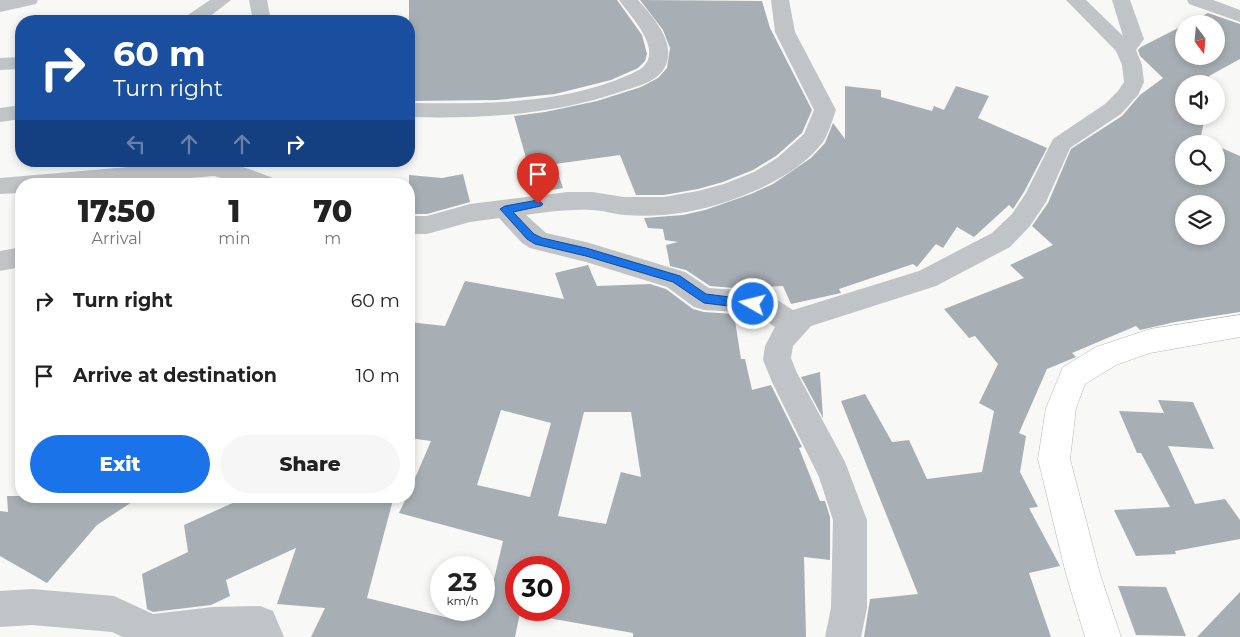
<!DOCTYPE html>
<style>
body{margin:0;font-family:Montserrat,sans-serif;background:#f6f6f6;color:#222;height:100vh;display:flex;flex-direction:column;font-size:19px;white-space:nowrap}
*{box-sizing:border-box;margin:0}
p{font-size:16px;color:#767676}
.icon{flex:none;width:28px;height:28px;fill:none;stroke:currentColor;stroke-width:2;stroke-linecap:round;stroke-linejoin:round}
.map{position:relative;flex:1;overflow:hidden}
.panel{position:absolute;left:15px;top:178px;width:400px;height:325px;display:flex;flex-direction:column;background:#fff;border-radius:20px;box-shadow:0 2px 8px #0003}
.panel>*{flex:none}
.banner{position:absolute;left:15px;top:15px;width:400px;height:152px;border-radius:20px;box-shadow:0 2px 8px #0003;background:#1a4fa0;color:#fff;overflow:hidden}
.needle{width:32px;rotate:164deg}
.buttons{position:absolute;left:1175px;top:15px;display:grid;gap:10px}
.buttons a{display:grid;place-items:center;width:50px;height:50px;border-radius:50%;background:#fff;box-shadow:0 2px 8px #0003;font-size:25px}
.speed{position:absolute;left:430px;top:556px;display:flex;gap:10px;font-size:25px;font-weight:700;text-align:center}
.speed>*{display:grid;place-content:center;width:65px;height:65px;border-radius:50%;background:#fff;box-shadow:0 2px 8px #0003;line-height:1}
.speed small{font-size:12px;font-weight:400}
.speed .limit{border:8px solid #d22;background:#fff;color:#111}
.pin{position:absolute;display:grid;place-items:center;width:42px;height:42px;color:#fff;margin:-51px -21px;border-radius:50% 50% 50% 0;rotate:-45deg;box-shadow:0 0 5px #0007}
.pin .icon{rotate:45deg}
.me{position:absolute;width:55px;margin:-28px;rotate:278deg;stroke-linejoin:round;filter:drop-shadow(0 0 4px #0008)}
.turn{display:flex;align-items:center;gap:18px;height:105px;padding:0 15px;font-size:22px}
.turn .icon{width:65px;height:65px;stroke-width:2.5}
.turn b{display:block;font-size:35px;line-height:42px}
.lanes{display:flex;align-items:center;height:48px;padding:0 15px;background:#0003;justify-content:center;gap:25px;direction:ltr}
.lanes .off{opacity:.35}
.eta{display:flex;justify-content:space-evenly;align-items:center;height:85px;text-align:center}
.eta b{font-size:30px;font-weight:800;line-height:35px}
.cta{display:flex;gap:10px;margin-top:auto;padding:10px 15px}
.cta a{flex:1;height:58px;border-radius:30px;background:#1a73e8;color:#fff;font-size:20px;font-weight:800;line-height:58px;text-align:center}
.cta a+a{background:#f6f6f6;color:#222}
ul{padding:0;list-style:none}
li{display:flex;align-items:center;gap:15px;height:75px;padding:0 15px}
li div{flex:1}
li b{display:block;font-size:19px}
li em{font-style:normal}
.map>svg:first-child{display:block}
</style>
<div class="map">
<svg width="1240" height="637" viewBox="0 0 1240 637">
<rect width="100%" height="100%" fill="#f8f8f6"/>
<g fill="#a8afb4" fill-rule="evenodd">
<polygon points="409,0 617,0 642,35 647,54 645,61 638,68 611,80 555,94 497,100 409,101"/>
<polygon points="640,0 762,1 770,28 812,110 802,133 776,156 753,170 723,182 698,189 664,195 636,195 620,155 555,164 563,188 536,193 514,116 545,112 597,101 641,87 658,78 667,68 670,48 663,30"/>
<path d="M1208,13L1240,24V59L1209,76L1213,81L1212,84H1184V116H1205L1201,136L1219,144L1217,146L1240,156V312L1175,322L1140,330L1136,326L1072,353L1076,357L1047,369L1019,433L1026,436L1020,472L1038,507L1029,508L1060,566L1029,573L1051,637H864L870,599L918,594L841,401L865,394L892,442L909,440L927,479L982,472L994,411L979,403L998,364L975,336L969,338L944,309L1024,278L1010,265L1053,245L1032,226L1048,203L1071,149L1122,116L1140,95L1163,78L1140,56L1138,50L1141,47L1184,25V56H1216V24H1186ZM1184,144H1216V176H1184ZM1184,204H1216V236H1184Z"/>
<polygon points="845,86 881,90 881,97 932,111 934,106 944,110 956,86 989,96 978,118 1047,148 1024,192 1013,209 1009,205 974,237 957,227 943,248 936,244 917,267 913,264 839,289 841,293 791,304 783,286 735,288 710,286 686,270 670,266 666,245 678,242 665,240 663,229 648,228 644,218 683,215 705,210 751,194 773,184 811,158 825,143 833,123 845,139"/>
<polygon points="463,174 470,202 427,214 409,214 409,175 442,178"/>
<path d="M588,265L597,286L650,284L666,289L693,309L704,312L734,314L741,359H745L752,390L771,385L802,447L799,448L820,501H825L830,517V560L804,557L806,637H633V633L520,613L515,637H311L325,608L277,604L296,548L226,580L230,596L211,605L153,612L147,609L142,574L188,552L184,525L248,496H394L367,598L457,620L459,610H484V596H490L503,541L399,513L407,496H409V492L431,441L409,438V322L445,326L465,281L564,299L555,273ZM501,410L551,423L530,497L477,485ZM584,412H631L641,477L621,472L606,524L558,516ZM516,568H559V610H516Z"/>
<polygon points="820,372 823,418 801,377"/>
<polygon points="1158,400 1193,402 1214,449 1168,446 1195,504 1225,499 1240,520 1240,539 1175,551 1176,554 1136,556 1114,510 1170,507 1141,453 1137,453 1119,411 1164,413"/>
<polygon points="7,496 141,496 97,525 47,583 0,556 0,511 8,512"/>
<polygon points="1118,586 1166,587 1186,636 1136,635"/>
<polygon points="1240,592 1240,637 1197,637"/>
</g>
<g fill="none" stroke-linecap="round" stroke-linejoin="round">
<defs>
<polygon id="major" points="1240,315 1240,337 1150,353 1116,365 1085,384 1076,408 1070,459 1100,574 1121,637 1085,637 1066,574 1038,459 1046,408 1063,367 1096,347 1150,329"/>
</defs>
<use href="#major" stroke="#b4b8bb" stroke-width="1"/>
<g fill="#c0c4c7" fill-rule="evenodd">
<polygon points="0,0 38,0 36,4 0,12"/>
<polygon points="210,0 231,0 204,21 183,21 185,17"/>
<polygon points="249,0 267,0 271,21 253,21"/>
<path d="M619,0H638C653,17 677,43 665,67C657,82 638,86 623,91C554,115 482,119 409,117V103C485,104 569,105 639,70C667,52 630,16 619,0Z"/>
<path d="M771,0H789L795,32L836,110C832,120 829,133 823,142C793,183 713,212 663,215C650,216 637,216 625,215C613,214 602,210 591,210C569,209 547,212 526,215L546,233L586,242L685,272L709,288L739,290L766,296L776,299L793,310L919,271L992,233L1012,214L1026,193L1053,139L1105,104L1118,91L1124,82L1122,65L1116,51L1066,0H1086L1123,36L1112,0H1130L1144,39L1136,50L1142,65L1144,82L1138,95L1121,114L1070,148L1046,202L1030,226L1010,247L936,286L811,326L793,346L791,358L796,371L845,462L867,520V608L861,637H825L831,608L833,520L819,477L772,382L763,360L765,346L775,327L759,316L739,312L704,310L694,307L667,287L586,262L530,248L522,243L499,218L470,222L427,234H409V216H427L470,204L568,192H592L624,197H664L698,191L724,184L754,172L777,158L804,134L814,110L775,32Z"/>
<polygon points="1187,0 1213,0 1240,10 1240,22 1189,4"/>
<polygon points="21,57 21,69 0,70 0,58"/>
<polygon points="21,105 21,119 0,122 0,108"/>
<path d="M198,161C228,161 246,167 273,178L277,184H242L214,176L124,184H21V193L0,194V178Z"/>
<polygon points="21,247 21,267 0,271 0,251"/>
<polygon points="32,589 114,596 153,614 213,607 260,606 273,611 284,637 123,637 112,632 32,625 0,627 0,591"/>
</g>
<use href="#major" fill="#fff" fill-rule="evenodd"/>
</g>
<polygon fill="#1a73e8" stroke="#114b97" points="538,200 543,204 541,206 513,212 534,234 542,238 586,248 680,276 706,294 753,300 758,304 753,309 704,303 673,282 586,256 535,244 527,239 500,209 505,206"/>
</svg>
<div class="buttons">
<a><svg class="needle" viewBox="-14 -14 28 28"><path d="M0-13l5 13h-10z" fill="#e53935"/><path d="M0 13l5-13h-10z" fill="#767676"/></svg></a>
<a><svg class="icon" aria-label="sound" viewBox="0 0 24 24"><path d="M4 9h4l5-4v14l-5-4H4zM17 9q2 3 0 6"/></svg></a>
<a><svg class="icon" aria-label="search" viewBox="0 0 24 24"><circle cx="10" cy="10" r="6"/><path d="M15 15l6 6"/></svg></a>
<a><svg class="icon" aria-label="layers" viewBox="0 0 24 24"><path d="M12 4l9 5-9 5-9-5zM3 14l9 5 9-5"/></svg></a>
</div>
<div class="speed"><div>23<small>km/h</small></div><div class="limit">30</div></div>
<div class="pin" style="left:538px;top:204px;background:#d93025"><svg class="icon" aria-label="arrive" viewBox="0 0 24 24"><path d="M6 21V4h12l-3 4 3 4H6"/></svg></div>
<svg class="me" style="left:753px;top:304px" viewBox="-20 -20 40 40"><circle r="17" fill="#1a73e8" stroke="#fff" stroke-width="3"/><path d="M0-11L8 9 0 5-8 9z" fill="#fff"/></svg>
<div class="banner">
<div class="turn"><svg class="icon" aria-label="right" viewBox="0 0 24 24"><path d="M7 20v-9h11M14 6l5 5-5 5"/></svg><div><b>60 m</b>Turn right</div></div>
<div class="lanes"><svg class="icon off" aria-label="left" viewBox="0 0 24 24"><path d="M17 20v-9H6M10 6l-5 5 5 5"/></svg><svg class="icon off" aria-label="ahead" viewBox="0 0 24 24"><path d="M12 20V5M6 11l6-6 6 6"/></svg><svg class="icon off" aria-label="ahead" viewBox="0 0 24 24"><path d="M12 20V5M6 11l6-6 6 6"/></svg><svg class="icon" aria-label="right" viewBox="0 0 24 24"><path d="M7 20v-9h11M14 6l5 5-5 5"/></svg></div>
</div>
<section class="panel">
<div class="eta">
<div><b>17:50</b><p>Arrival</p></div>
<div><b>1</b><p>min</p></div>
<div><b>70</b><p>m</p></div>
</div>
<ul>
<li><svg class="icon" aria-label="right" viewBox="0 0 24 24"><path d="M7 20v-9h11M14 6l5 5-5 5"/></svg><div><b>Turn right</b></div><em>60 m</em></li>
<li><svg class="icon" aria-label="arrive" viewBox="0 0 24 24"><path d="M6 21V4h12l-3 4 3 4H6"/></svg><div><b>Arrive at destination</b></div><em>10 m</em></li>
</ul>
<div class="cta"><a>Exit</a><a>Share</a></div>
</section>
</div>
